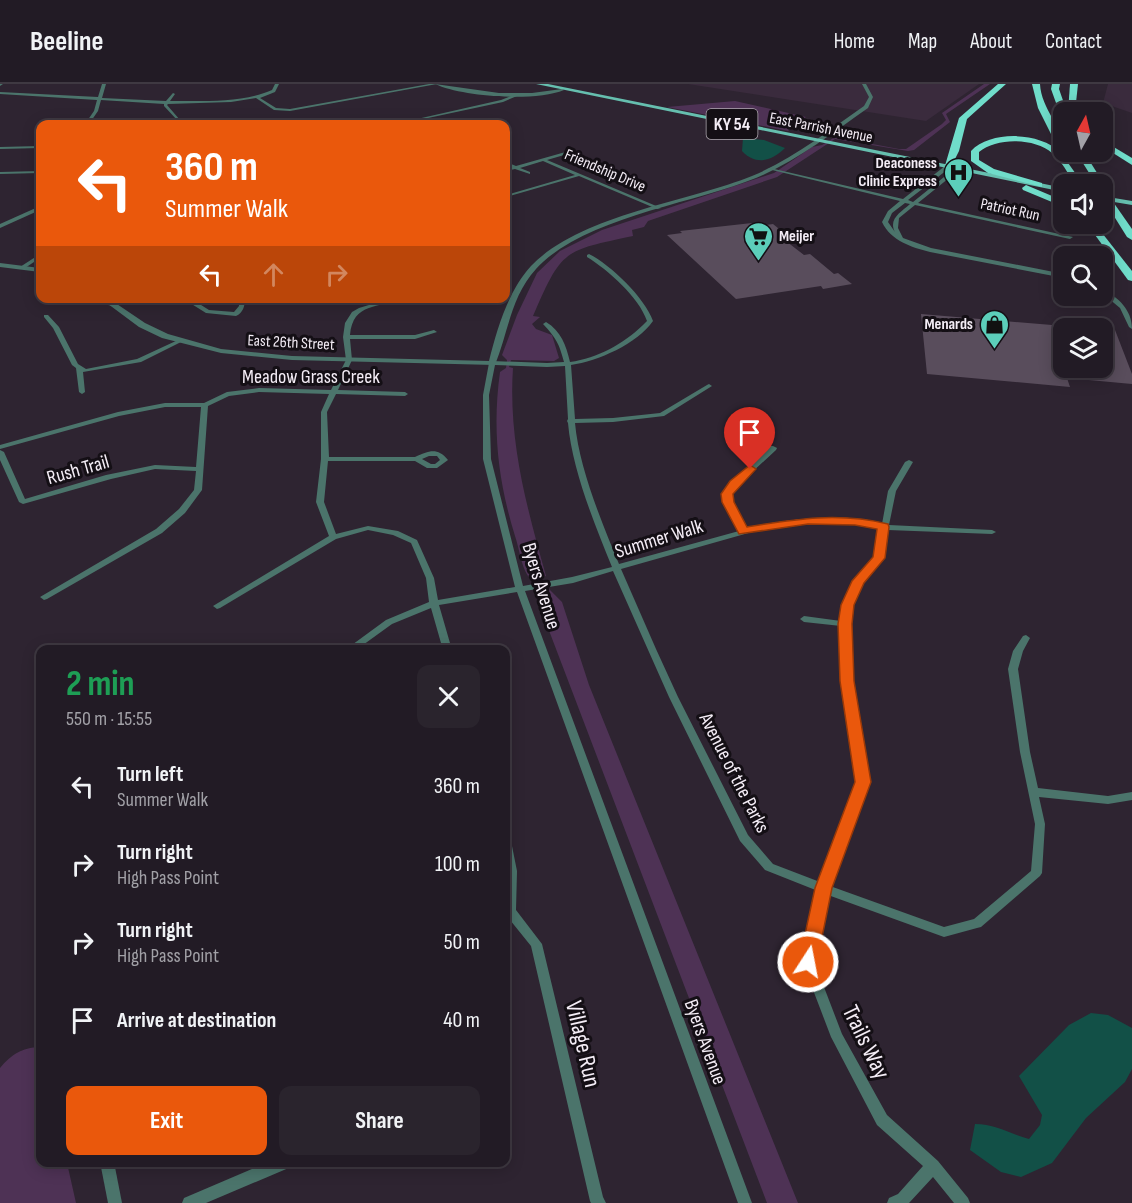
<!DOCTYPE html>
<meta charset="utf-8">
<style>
body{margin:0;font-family:"Sofia Sans Condensed",sans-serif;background:#2a242d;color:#f1f3f6;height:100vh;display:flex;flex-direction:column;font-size:22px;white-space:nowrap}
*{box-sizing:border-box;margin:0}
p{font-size:20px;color:#a2a1a7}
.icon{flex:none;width:33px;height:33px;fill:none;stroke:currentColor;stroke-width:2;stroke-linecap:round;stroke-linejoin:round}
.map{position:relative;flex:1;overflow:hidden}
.side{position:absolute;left:36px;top:561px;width:474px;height:522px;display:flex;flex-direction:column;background:#221b25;border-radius:12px;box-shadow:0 3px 15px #0003,0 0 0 2px #3f3942}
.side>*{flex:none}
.banner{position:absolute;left:36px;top:36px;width:474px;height:183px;border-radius:12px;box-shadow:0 3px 15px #0003,0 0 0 2px #3f3942;background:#ea580c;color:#fff;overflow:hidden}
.needle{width:39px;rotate:8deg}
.controls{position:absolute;left:1053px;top:18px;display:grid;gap:12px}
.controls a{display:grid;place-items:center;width:60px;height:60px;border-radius:12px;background:#221b25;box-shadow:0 3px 15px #0003,0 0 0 2px #3f3942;font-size:30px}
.pin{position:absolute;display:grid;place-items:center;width:51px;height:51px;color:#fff;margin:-62px -26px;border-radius:50% 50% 50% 0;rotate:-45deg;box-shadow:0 0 6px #0007}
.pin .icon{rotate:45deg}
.me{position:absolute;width:66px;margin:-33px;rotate:11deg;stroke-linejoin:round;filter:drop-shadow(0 0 4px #0008)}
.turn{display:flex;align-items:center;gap:21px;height:126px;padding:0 30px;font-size:27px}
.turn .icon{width:78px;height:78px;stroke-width:2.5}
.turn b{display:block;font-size:42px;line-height:51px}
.lanes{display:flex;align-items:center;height:57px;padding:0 30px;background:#0003;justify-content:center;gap:30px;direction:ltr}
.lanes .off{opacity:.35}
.round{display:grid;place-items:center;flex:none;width:63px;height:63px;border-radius:12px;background:#2a242d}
.summary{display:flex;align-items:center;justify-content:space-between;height:102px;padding:0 30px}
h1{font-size:36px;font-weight:700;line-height:45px;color:#1e9e55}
.primary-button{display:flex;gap:12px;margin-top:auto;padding:12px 30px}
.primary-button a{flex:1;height:69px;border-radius:12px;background:#ea580c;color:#fff;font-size:24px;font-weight:700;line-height:69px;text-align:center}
.primary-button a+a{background:#2a242d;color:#f1f3f6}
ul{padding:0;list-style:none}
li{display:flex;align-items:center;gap:18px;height:78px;padding:0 30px}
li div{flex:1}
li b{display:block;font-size:22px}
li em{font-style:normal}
header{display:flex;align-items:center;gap:36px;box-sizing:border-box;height:84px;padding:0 30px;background:#221b25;border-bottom:2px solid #3f3942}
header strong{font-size:28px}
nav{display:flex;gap:33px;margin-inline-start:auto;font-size:21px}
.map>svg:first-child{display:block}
</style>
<header>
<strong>Beeline</strong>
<nav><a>Home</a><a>Map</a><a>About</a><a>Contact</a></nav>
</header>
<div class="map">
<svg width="1132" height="1119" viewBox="0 0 1132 1119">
<rect width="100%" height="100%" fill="#2e2431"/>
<g fill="#3a2b3d">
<polygon points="688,0 979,0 926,37"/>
<polygon points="1108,0 1132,0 1132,29 1103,19"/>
</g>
<g fill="#4e3255">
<path d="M984,0H990L946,30L950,38L914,66L908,67L835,55L777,93L648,137L644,143L632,146L633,152C563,167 562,165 533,232L540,233L532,240L536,245L552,251L559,274L554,277L511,276L509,283L513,284C508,356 527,424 546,492L539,494L545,506L549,505L562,518L589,601L798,1119H767L537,515C538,504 535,501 528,492C521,482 519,463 515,452C498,397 492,345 500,288L506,284L507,276L502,271L517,231L537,189L560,167L602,146L774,89L812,63L822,61L835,53L899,65H906L942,40L946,36L942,29Z"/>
<polygon points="735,17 806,33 788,47 667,23"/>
<path d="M40,963V1078L67,1079L76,1119H0V984C12,970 21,964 40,963Z"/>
</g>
<g fill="#125047">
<path d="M743,54L764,56L785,64C772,77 756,82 742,67Z"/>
<path d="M1091,929L1108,931L1132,944V985L1125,998L1086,1034L1052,1079L1021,1093L1001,1088L970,1066L975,1040C995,1040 1011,1050 1029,1055L1040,1041L1042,1031L1019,992L1069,941Z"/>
</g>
<g fill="#594d5c">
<polygon points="761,138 766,141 773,140 789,153 782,154 804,171 810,170 834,190 838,189 852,200 823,205 821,202 736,215 667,151 682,149 680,147"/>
<polygon points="921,230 1064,242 1064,284 1102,284 1102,245 1115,246 1132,290 1132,300 1067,294 1070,303 927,290"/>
</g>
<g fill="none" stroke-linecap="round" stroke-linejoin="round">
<g fill="#4b746b" fill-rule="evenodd">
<polygon points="0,0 3,0 0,2"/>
<path d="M102,0H106L102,14L166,17L173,9L175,10L170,17C201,17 243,19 272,6L275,0H279L275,8L260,14L276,24L290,25L429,0H437L290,27L274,26L256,14L231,18L168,20L167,21L180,36L178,37L164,22V20L101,16L98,27L89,40H85L94,27L97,16L0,10V8L98,13Z"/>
<polygon points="516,10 517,12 503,18 400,40 395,40 501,16"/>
<polygon points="40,62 40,64 0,65 0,63"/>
<polygon points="569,67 571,69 547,76 661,124 657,125 579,92 506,113 506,111 575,91 543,77 520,84 530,88 530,90 515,85 506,87 506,85 511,83 506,80 506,78 516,82"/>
<path d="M945,82H949L954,90L918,119L1073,153L1070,155L915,121L899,134L898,144L903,154L931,164L1064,190V194L930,168C911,163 891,157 882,138L888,127L900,117L768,85L770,84L903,115ZM947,86L949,89L913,118L908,116ZM905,119L910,120C901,128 888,135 895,148L888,138L892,129Z"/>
<polygon points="40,87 40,89 0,90 0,88"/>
<polygon points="38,123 40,123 40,126 0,144 0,140"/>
<polygon points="40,170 40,174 25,184 20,183"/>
<path d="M589,170C611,181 645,214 653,237C637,260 598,277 571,281L575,335L613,334L660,329L707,301L709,300L712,302L664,332L613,338L575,339C579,384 602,439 619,480L739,447L724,418L723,410L731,398L770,362H773L777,364L776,366L737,402L731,410L732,418L746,445L801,435H855L882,440L888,407L905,378L909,376L913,378L896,407L889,441L992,446L996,448L992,450L888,446L883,474L862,498L852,521L849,540L852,597L868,698L830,802L944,843L974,835L1031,787L1035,740L1020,668L1008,585L1013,567L1023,552L1026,551L1030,554L1023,567L1018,585L1030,668L1038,704L1108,712L1132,708V716L1108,720L1039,713L1045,740L1042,789L1040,792L981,843L977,844L944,853L828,811L814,877L842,950L887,1031L938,1077L968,1114L970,1119H954L933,1093L909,1119H887L889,1114L898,1110L923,1082L877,1041L831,953L802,877L818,807L765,786L740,757L669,613L613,487L573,499L525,507L752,1119H738L517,508L439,521L452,566H443L431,524L392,540L356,566H345L386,536L429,518L426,494L411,459L393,451L368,446L336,455L220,524L217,525L213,522L329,452L316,418L321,375V328L329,310L259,308L229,312L208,322L202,406L185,429L162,449L47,515L44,516L40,513L156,445L179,425L194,406L196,387L155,385L111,395L23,420L19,418L0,376V366L4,368L25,415L106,391L155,381L196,383L201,323H165L119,332L0,365V361L118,328L165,319H204L227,308L259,304L331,306L346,276L343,253L345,239L352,228L359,224L392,214H403C378,225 353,218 350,251H415L434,246L437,248L415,255H350L352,276L338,306L405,308L408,310L405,312L336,310L327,328L329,373H415C429,367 437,363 448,376L437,384H427L415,377H328L324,418L336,450L368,442L398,447L417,456L434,494L438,516L515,503L483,375V311L489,279L492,277L547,279L564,278C559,259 556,254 543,240L546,238C561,247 566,261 570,278C598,274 623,260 643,241L647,237C639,213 608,186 587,173V171ZM495,281L547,283L565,282L568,335L567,337L568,339C572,385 594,439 612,483L572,493L523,502L491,375L489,311ZM429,372H437L440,376L435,380H431L422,375ZM801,439H855L881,445L875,473L854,497L844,521L841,537L804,532L800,535L804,538L841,542L842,597L858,698L820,798L773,780L748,751L678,613L656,565L621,485L759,446Z"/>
<path d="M1102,204C1118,214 1132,225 1132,245L1129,243L1120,224L1102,209Z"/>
<polygon points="122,214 131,214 113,222 108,221"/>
<path d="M182,214H190L209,226L234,228L239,222V214H245C245,222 243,229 236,232L206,229Z"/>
<polygon points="44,231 48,231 59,243 78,280 86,285 137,275 178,256 183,257 141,278 83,288 85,308 82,310 79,308 76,284 72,281 53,244 44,233"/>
<polygon points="506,753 510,754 511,757 517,787 516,826 542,860 603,1113 606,1119 591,1119 590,1117 531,862 506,831"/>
<polygon points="100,1078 114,1078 122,1119 108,1119"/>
<polygon points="268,1078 293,1078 291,1083 206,1119 182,1119 184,1114"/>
</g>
<g fill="#4b746b" fill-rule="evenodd">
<path d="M435,0L499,9H532L562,5L564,6C535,18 463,13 435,0Z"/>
<path d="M862,0H866L873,13L868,24C832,49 797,77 756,94C692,120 582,134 536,185C511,212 508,249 495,281L292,276L221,269L162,254L139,243L100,214H108L145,239L168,250L221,265L292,272L489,277C497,245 508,207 531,182C580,131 687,118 752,92C793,75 828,47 864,22L869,13Z"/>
<polygon points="0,179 40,184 40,188 0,183"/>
</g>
<g fill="#66bfaf" fill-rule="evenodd">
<polygon points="536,0 548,0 1064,104 1064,108"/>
<polygon points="1102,112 1132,117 1132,121 1102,116"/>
</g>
<g fill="#70ddca" fill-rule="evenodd">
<polygon points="998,0 1006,0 967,35 959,67 950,85 944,85 959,34"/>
<path d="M1032,0H1040C1041,25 1064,44 1064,68H1068L1061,69L1083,100H1075C1068,90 1062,77 1052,69C1035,54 997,53 979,68V76L994,85L1042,99V103L988,89L971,77V67C991,46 1040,48 1060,68L1038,24Z"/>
<polygon points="1052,0 1060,0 1059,5 1067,28 1064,28 1064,32 1060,30 1051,5"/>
<polygon points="1070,0 1078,0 1075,28 1068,28"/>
<polygon points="1102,56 1132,74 1132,81 1102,62"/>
<polygon points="1076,68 1084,68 1104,100 1103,102 1096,100"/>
<polygon points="1026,101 1064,117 1064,123 1023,106 1022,104"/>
<polygon points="1102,102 1132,145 1132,156 1127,153 1102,113"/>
<polygon points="1087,140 1095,140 1132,187 1132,197 1128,196"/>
</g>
</g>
<path fill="#ea580c" stroke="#983908" stroke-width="1.5" d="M750,381L756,385L733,410L734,418L747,443C796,435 838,428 888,440L889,443L885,474L864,499L854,521L852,540L854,597L871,698L832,804L817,878L814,883L808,886L801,883L799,878L815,804L855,698L840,597L838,540L841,521L852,497L873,473L877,445L855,441L808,440L739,450L722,418L721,410L730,397Z"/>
<defs>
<symbol id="hospital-pin" viewBox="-11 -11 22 30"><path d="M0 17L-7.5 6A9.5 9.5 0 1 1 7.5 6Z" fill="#5cceba" stroke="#140f15"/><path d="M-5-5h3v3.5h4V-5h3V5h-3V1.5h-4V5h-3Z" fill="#111"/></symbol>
<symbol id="supermarket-pin" viewBox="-11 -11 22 30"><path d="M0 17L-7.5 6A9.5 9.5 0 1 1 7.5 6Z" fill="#5cceba" stroke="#140f15"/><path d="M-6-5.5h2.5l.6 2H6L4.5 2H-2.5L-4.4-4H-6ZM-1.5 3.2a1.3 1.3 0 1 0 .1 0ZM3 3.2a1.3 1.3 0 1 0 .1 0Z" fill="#111"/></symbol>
<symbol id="shop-pin" viewBox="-11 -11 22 30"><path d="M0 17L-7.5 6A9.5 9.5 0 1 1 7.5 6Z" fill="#5cceba" stroke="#140f15"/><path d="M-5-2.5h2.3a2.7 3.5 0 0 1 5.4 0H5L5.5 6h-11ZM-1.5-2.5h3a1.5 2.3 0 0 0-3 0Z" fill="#111"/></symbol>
</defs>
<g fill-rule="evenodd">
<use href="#hospital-pin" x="942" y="72" width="33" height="45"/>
<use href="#supermarket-pin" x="742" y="136" width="33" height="45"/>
<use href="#shop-pin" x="978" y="224" width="33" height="45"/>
</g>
<g text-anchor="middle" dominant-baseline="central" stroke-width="6" stroke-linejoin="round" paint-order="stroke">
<g font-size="16" fill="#f4edf6" stroke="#140f15">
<text transform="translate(821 44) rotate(11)">East Parrish Avenue</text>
<text transform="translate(605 87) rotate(23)">Friendship Drive</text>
<text transform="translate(1010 126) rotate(12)">Patriot Run</text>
<text transform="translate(291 259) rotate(3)">East 26th Street</text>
</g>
<g font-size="16" font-weight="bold" fill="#f4edf6" stroke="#140f15" text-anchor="end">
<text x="937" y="79">Deaconess<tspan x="937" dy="18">Clinic Express</tspan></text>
<text x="779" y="152" text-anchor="start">Meijer</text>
<text x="973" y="240">Menards</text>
</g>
<rect fill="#140f15" stroke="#b1aab2" stroke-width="1.5" x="706.5" y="25" width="51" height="30" rx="4.5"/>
<g font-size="18" font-weight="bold" fill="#f4edf6">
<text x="732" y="40">KY 54</text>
</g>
<g font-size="20" fill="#f4edf6" stroke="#140f15">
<text x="311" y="293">Meadow Grass Creek</text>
<text transform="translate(78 386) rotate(-16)">Rush Trail</text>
<text transform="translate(659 455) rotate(-17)">Summer Walk</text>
<text transform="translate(541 502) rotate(73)">Byers Avenue</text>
<text transform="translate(734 689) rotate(63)">Avenue of the Parks</text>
<text transform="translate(705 958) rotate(70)">Byers Avenue</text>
</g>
<g font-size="24" fill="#f4edf6" stroke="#140f15">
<text transform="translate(866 958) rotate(64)">Trails Way</text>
<text transform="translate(583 960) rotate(77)">Village Run</text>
</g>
</g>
</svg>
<div class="controls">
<a><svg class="needle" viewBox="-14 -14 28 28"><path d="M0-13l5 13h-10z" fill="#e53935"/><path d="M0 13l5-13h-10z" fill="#a2a1a7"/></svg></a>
<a><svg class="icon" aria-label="sound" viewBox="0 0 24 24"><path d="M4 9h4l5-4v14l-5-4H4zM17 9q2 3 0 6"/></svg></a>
<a><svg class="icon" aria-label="search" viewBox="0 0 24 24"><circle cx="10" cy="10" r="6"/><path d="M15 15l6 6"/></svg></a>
<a><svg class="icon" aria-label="layers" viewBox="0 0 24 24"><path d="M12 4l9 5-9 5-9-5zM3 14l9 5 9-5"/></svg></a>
</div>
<div class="pin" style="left:750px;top:385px;background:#d93025"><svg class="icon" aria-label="arrive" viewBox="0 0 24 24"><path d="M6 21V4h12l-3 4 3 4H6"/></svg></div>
<svg class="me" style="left:808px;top:878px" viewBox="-20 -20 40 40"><circle r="17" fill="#ea580c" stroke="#fff" stroke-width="3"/><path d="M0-11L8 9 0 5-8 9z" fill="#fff"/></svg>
<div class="banner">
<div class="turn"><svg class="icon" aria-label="left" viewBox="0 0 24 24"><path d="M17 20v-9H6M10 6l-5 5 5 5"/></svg><div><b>360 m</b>Summer Walk</div></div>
<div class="lanes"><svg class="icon" aria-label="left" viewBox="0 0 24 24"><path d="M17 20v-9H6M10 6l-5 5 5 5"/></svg><svg class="icon off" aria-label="ahead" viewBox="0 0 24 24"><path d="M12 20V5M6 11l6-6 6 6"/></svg><svg class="icon off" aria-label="right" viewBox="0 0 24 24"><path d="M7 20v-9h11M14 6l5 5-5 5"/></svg></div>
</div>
<section class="side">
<div class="summary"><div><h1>2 min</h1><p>550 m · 15:55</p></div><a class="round"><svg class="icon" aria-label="close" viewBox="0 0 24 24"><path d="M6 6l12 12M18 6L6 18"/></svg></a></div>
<ul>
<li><svg class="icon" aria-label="left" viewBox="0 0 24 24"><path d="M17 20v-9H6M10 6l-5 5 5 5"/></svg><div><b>Turn left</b><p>Summer Walk</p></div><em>360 m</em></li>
<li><svg class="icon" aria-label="right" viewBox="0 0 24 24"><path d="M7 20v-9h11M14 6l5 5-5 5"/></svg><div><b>Turn right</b><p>High Pass Point</p></div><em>100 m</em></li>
<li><svg class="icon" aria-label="right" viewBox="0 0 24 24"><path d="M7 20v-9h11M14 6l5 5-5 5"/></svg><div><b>Turn right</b><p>High Pass Point</p></div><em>50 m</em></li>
<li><svg class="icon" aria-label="arrive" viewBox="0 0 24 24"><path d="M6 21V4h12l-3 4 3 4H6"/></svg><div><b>Arrive at destination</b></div><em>40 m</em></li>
</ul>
<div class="primary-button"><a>Exit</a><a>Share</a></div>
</section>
</div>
